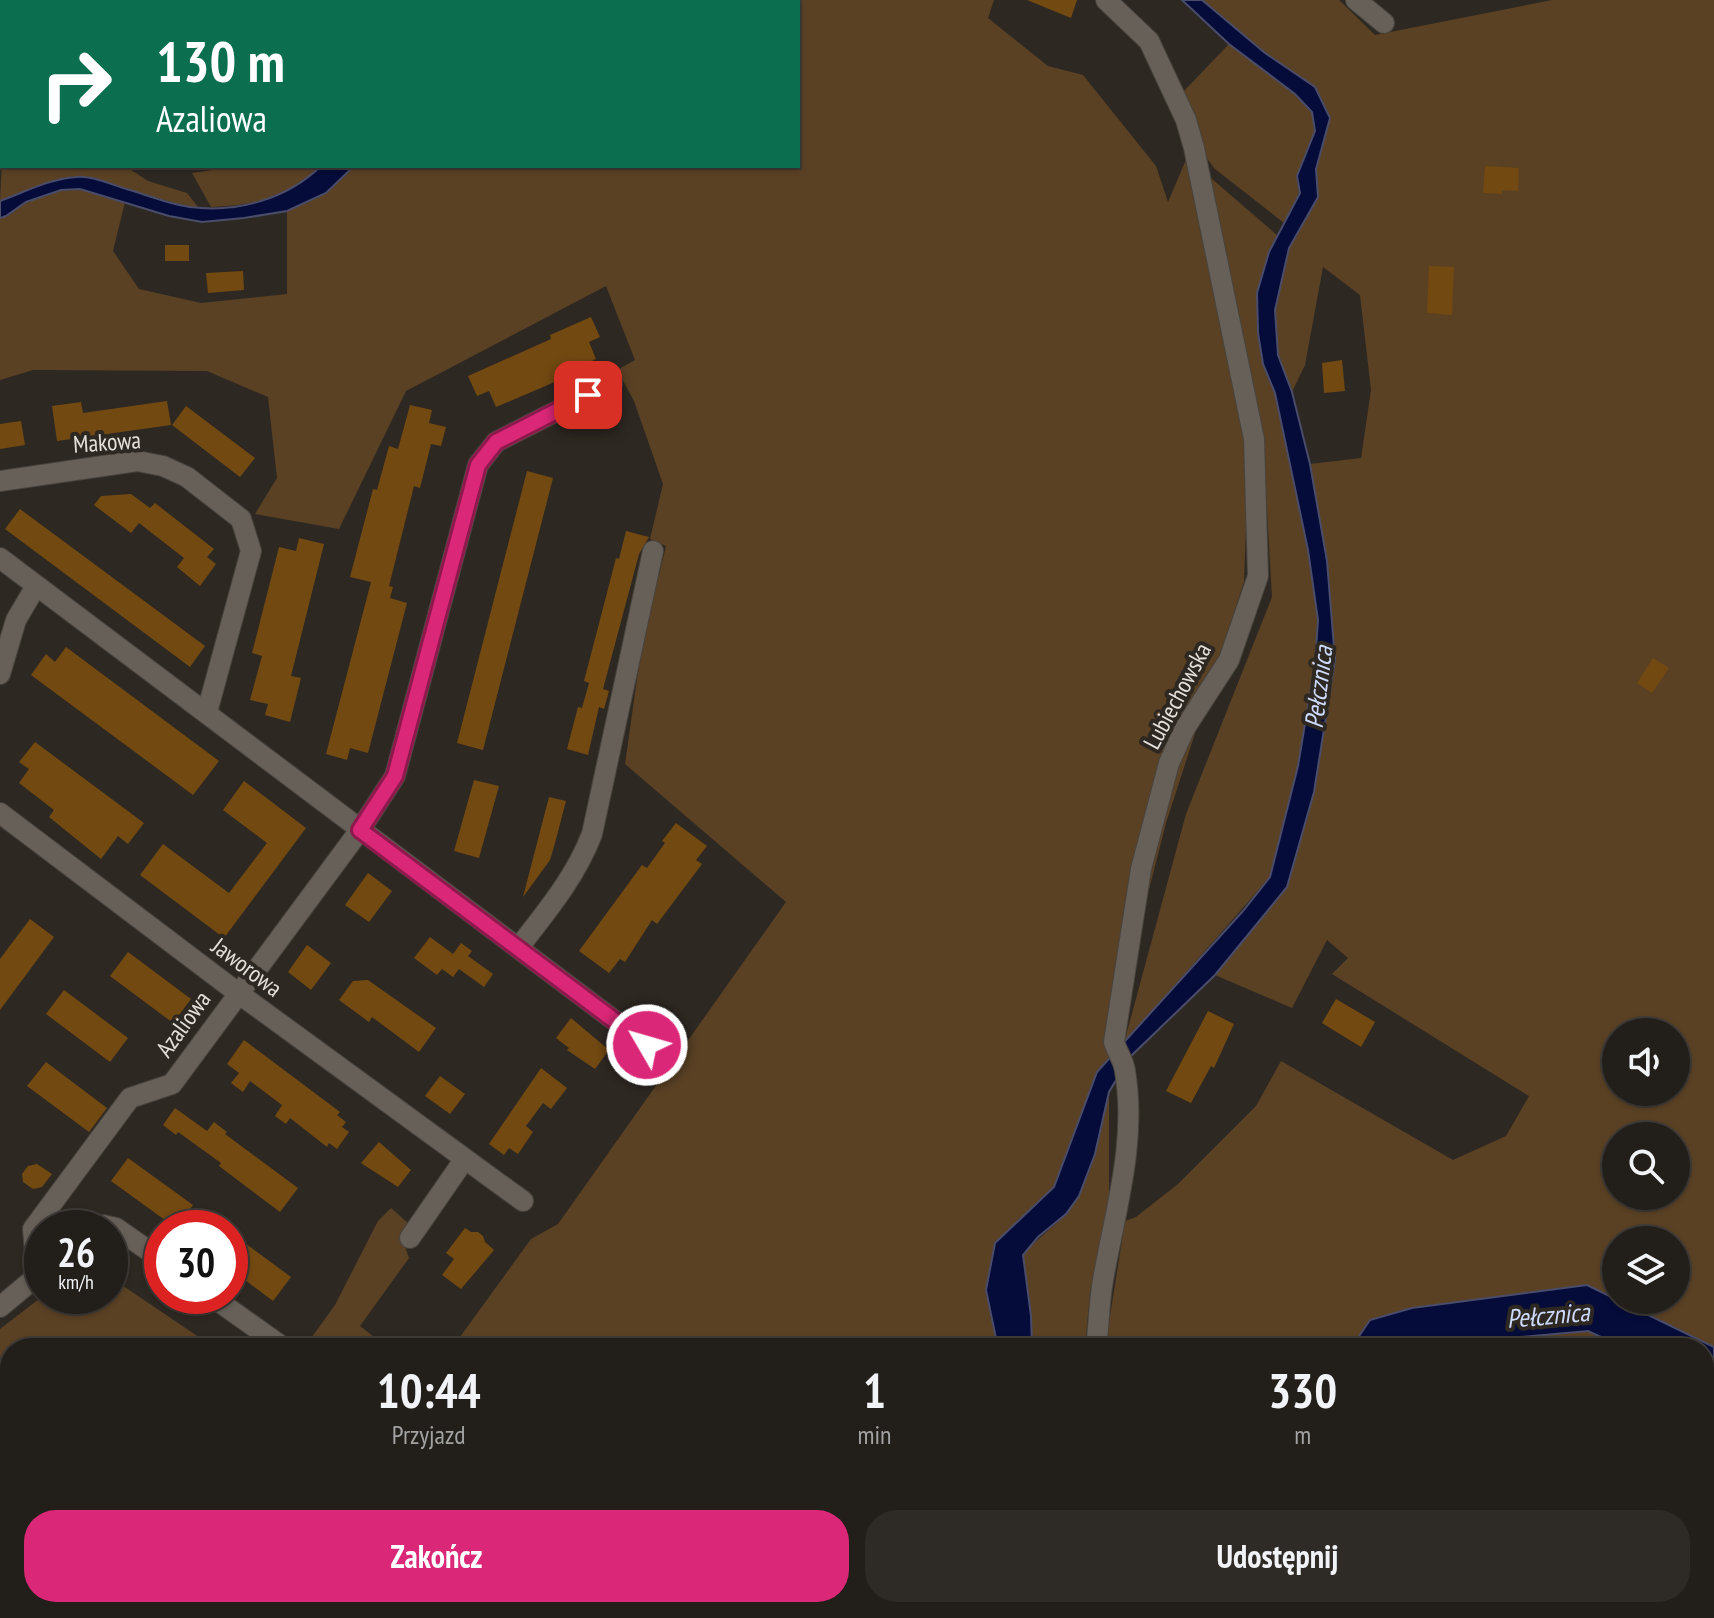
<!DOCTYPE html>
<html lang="pl">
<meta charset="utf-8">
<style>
body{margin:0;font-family:"PT Sans Narrow",sans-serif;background:#2e2b27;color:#f1f3f6;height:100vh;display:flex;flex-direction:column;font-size:30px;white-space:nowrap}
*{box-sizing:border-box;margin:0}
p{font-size:26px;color:#a2a2a2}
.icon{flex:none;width:44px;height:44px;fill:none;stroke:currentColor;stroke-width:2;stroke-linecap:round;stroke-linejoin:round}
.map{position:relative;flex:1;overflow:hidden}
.sheet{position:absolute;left:0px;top:1338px;width:1714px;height:280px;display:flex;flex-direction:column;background:#221e1a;border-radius:32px 32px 0 0;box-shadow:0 2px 6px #0004,0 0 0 2px #3f3c39}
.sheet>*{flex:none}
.top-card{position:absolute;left:0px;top:0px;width:800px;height:168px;box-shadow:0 2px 6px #0004,0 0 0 2px #3f3c39;background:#0b6e4f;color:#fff;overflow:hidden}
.controls{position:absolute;left:1602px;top:1018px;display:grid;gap:16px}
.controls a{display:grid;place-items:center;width:88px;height:88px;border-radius:50%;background:#221e1a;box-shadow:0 2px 6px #0004,0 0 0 2px #3f3c39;font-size:40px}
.speed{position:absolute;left:24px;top:1210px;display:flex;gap:16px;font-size:40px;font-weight:700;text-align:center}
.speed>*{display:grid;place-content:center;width:104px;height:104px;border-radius:50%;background:#221e1a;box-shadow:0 2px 6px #0004,0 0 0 2px #3f3c39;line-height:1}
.speed small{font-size:20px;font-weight:400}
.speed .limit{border:12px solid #d22;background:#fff;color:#111}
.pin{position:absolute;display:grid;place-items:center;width:68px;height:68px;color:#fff;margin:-34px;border-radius:16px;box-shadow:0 4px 12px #0006}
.me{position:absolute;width:88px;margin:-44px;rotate:308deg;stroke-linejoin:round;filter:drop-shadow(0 0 6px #0008)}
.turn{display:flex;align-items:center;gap:28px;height:168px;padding:0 24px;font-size:36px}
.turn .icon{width:104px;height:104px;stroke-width:2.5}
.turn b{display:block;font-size:56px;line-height:68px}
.eta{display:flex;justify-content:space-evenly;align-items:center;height:136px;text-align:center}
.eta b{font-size:48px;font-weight:600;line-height:56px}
.button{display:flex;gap:16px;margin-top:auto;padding:16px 24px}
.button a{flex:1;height:92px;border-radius:32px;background:#db2777;color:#fff;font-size:32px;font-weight:600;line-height:92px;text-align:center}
.button a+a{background:#2e2b27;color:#f1f3f6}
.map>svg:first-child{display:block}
</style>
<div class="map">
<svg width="1714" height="1618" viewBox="0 0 1714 1618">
<rect width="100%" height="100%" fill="#2e2822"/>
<g fill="#5a4124" fill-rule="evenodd">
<path d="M715,0H994L988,18L1048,66L1083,75L1156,166L1168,202L1188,155L1245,444L1247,501L1244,582L1166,823L1109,1046V1058L1097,1072L1054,1187L995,1244L986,1290L998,1348H452L531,1239L558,1224L786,902L625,764L642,643L666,546L650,539L663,484L634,401L617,370L635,360L606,286L406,391L339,529L255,514L277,478L268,397L207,371L33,370L0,380V218C11,216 17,207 27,202C66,182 86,190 125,202L113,251L139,289L201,303L287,294V211L326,193L354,166H798V2H709Z"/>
<path d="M1202,0H1339L1375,35L1552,0H1714V1347L1618,1300H1676V1240H1616V1299L1587,1285L1370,1320L1351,1348H1105L1125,1221L1136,1217L1178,1184L1256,1106L1281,1061L1453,1160L1506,1136L1529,1096L1332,974L1348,958L1327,940L1292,1008L1215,975L1287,887L1326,705L1335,660L1327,561L1310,464L1361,458L1371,390L1360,295L1323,267L1305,365L1292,392L1278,355L1275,310L1289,248L1318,197L1316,169L1330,117L1315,87L1265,53ZM1616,1032H1676V1092H1616ZM1616,1136H1676V1196H1616Z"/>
<polygon points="1229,44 1295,94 1312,112 1315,131 1297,175 1300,193 1284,223 1215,169 1202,152 1182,93"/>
<polygon points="2,161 2,166 125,166 148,181 187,193 198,207 189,207 80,176 0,201"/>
<path d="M241,166H321C288,198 256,205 211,207L192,173Z"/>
<polygon points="1204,172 1278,236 1269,252 1263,364 1275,393 1308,550 1318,620 1315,664 1298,766 1270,877 1124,1043 1186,814 1272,597 1263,441"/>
<path d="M1109,1092V1213L1090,1292L1085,1348H1032L1031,1316L1023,1255C1036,1239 1055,1227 1068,1211C1094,1179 1100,1132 1109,1092Z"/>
<polygon points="391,1208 409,1224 404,1244 409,1258 360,1326 388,1348 304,1348 335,1305 378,1221"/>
<polygon points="110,1277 215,1348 10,1348 10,1608 871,1608 886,1618 10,1618 5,1517 6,1479 0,1454 0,1329 43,1296 110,1296"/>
<polygon points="1588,1331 1625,1348 1398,1348"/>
<polygon points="1704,1384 1714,1389 1714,1618 1187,1618 1196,1608 1704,1608"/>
<polygon points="1042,1608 1156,1608 1147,1618 1046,1618"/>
</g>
<g fill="#060c39" stroke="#494c6a" stroke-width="2">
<polygon points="1182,0 1202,0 1265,53 1315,87 1330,118 1316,169 1318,197 1289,248 1275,310 1278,355 1292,392 1310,464 1327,561 1335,660 1314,792 1287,887 1215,975 1130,1057 1109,1092 1095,1154 1079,1196 1066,1214 1038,1237 1023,1255 1031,1316 1032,1348 998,1348 986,1290 995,1243 1054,1187 1097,1072 1243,911 1270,877 1298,766 1315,664 1318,620 1308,550 1275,393 1263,364 1258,333 1257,293 1269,252 1300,193 1297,176 1315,131 1312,112 1295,94 1229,44"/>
<path d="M321,166H354L326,193L287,211L244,218L202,222L169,216L80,189L61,190L26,202L6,216L0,218V201C25,192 49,179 76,177C93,175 114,186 130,190C149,196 170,204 190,207C238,213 287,199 321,166Z"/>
<polygon points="1587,1285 1714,1347 1714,1389 1704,1384 1704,1348 1625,1348 1588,1331 1398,1348 1351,1348 1370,1320 1412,1308"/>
</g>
<g fill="#724911">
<polygon points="1027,0 1077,0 1071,18"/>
<polygon points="1485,166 1519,168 1518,191 1502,190 1502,194 1483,193"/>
<rect x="165" y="245" width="24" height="16"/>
<polygon points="1429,266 1454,267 1452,315 1427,313"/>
<polygon points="243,271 244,290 208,293 206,273"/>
<polygon points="591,317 600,337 589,342 596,359 555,377 557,381 496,407 489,391 477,396 468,376 551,339 550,335"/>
<polygon points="1342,360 1345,391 1324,393 1322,363"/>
<polygon points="167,401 171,425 57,441 52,406 81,402 83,413"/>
<polygon points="410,405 432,410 429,423 446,427 441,446 431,444 420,488 414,486 389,586 393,587 390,598 407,603 368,753 350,748 347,760 326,754 371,582 350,577 373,489 377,490 389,446 398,449"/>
<polygon points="186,406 255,458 240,477 172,425"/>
<polygon points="21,421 25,445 0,449 0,424"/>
<polygon points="527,471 553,478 483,750 457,743"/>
<polygon points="131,494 150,508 155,503 214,549 207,557 216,564 200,586 177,567 184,558 139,523 131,533 94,505 101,496"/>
<polygon points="20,509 205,646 190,667 5,529"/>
<polygon points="626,531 649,537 639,554 603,689 609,691 604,709 599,707 588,755 567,749 578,707 582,708 589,683 584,681 595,639 616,558 619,559"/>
<polygon points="299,538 324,544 291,676 301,678 290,722 265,715 268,704 250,700 262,656 252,653 279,547 296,551"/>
<polygon points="66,647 219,761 193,795 31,675 46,654 55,662"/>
<polygon points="1653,658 1669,668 1652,693 1637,683"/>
<polygon points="35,742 144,823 128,844 118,836 101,859 49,817 54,810 19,783 29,769 19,762"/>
<polygon points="474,780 499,786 479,858 454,851"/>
<polygon points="244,781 306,828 224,938 140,875 163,844 229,893 267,843 223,810"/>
<polygon points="549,797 566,801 555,843 550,860 523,897"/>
<polygon points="676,823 707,846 696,860 702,864 657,924 652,920 625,962 620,959 609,973 579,951 642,865 647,868 665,843 662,841"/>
<polygon points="368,873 392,891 369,922 345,905"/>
<polygon points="30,919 54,937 0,1010 0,959"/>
<polygon points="430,937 453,954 461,943 472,951 468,956 493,974 484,987 459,969 453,977 442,969 437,975 414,958"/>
<polygon points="307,945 331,963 311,990 288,972"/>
<polygon points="128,952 191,999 173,1023 110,976"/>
<polygon points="368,980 436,1028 419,1052 372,1017 369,1022 339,1000 353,981"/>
<polygon points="64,990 128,1038 110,1062 46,1014"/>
<polygon points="1336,999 1375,1022 1361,1047 1322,1023"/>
<polygon points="1208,1011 1234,1024 1214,1068 1211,1066 1191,1103 1166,1091"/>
<polygon points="571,1018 609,1050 595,1069 567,1050 569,1048 556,1038"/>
<polygon points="244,1040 340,1112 337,1115 346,1122 342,1127 349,1132 337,1149 329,1143 327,1147 290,1118 286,1124 275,1116 282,1105 250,1081 243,1092 231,1083 239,1073 227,1064"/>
<polygon points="46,1062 107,1108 89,1132 27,1086"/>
<polygon points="541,1068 567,1088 551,1109 543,1103 526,1126 533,1132 518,1154 509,1148 504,1155 489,1144"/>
<polygon points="440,1076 465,1094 450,1114 425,1096"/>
<polygon points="175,1108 207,1131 214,1122 227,1132 225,1134 298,1188 280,1212 219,1166 221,1163 178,1132 176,1135 163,1125"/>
<polygon points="379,1142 411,1170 398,1187 361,1163"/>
<polygon points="128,1158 193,1205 176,1228 111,1181"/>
<polygon points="37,1164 52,1174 42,1187 33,1189 23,1182 22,1174 28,1166"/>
<polygon points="465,1228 471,1232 478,1232 483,1236 485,1242 494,1250 461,1289 442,1275 454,1259 446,1253"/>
<polygon points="230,1232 291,1277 273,1301 230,1269"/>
</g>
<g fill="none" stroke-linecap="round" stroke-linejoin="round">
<defs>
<g id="street">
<polyline points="1356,0 1384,23"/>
<polyline points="102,2 103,0"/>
<polyline points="684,2 690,0"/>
<polyline points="0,153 2,151"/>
<polyline points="0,481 137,461 163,466 187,477 241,519 251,551 207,712"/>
<polyline points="0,558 647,1045"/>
<polyline points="0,674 16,620 36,586"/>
<polyline points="0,813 238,993 523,1201"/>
<path d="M519,947C547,911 576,876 592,834L653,551"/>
<polyline points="99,1228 103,1225 116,1228 162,1260"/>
<polyline points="410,1238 464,1160"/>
<polyline points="37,1276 33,1229 130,1098 172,1084 360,830 395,776 478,465 496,442 612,383"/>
<polyline points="211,1296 284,1348"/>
<polyline points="0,1307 42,1272"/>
<path d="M1096,1348C1099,1325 1099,1302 1103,1280C1115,1211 1137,1142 1125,1071C1124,1061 1117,1052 1114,1042L1141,869L1169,763L1185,728L1229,660L1258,576L1254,439L1194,148L1186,120L1149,41L1106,0"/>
</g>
</defs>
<use href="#street" stroke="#47433d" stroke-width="22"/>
<use href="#street" stroke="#676059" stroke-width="20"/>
</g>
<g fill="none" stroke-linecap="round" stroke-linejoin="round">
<defs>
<polyline id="route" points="588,395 496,442 478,465 395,776 360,830 647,1045"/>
</defs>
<use href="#route" stroke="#8e194d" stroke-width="20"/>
<use href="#route" stroke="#db2777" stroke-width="14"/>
</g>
<g text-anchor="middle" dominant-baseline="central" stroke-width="8" stroke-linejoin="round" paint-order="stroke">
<g font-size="24" fill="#e4e1dc" stroke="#2e2822">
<text transform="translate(107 442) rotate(-4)">Makowa</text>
<text transform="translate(1177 696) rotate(-62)">Lubiechowska</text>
<text transform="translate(247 967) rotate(37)">Jaworowa</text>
<text transform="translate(183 1024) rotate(-54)">Azaliowa</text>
</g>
<g font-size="26" font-style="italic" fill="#cedafb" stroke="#2e2822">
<text transform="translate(1318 687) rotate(-83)">Pełcznica</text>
<text transform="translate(1548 1315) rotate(-5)">Pełcznica</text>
</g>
</g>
</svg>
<div class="controls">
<a><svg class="icon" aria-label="sound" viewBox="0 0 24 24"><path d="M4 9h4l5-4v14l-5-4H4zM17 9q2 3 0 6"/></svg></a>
<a><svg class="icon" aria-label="search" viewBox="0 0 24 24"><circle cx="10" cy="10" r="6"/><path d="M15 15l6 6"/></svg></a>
<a><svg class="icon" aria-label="layers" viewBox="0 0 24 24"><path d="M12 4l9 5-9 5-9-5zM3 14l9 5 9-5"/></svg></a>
</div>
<div class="speed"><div>26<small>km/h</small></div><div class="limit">30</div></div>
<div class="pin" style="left:588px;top:395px;background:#d93025"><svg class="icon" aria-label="arrive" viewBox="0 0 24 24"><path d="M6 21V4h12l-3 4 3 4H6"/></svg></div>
<svg class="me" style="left:647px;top:1045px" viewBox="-20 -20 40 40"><circle r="17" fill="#db2777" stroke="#fff" stroke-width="3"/><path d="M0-11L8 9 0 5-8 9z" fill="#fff"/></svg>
<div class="top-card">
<div class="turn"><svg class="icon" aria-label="right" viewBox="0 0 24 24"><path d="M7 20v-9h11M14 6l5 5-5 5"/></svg><div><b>130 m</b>Azaliowa</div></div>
</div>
<section class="sheet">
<div class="eta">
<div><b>10:44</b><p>Przyjazd</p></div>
<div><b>1</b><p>min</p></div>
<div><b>330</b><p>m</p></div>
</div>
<div class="button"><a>Zakończ</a><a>Udostępnij</a></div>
</section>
</div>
